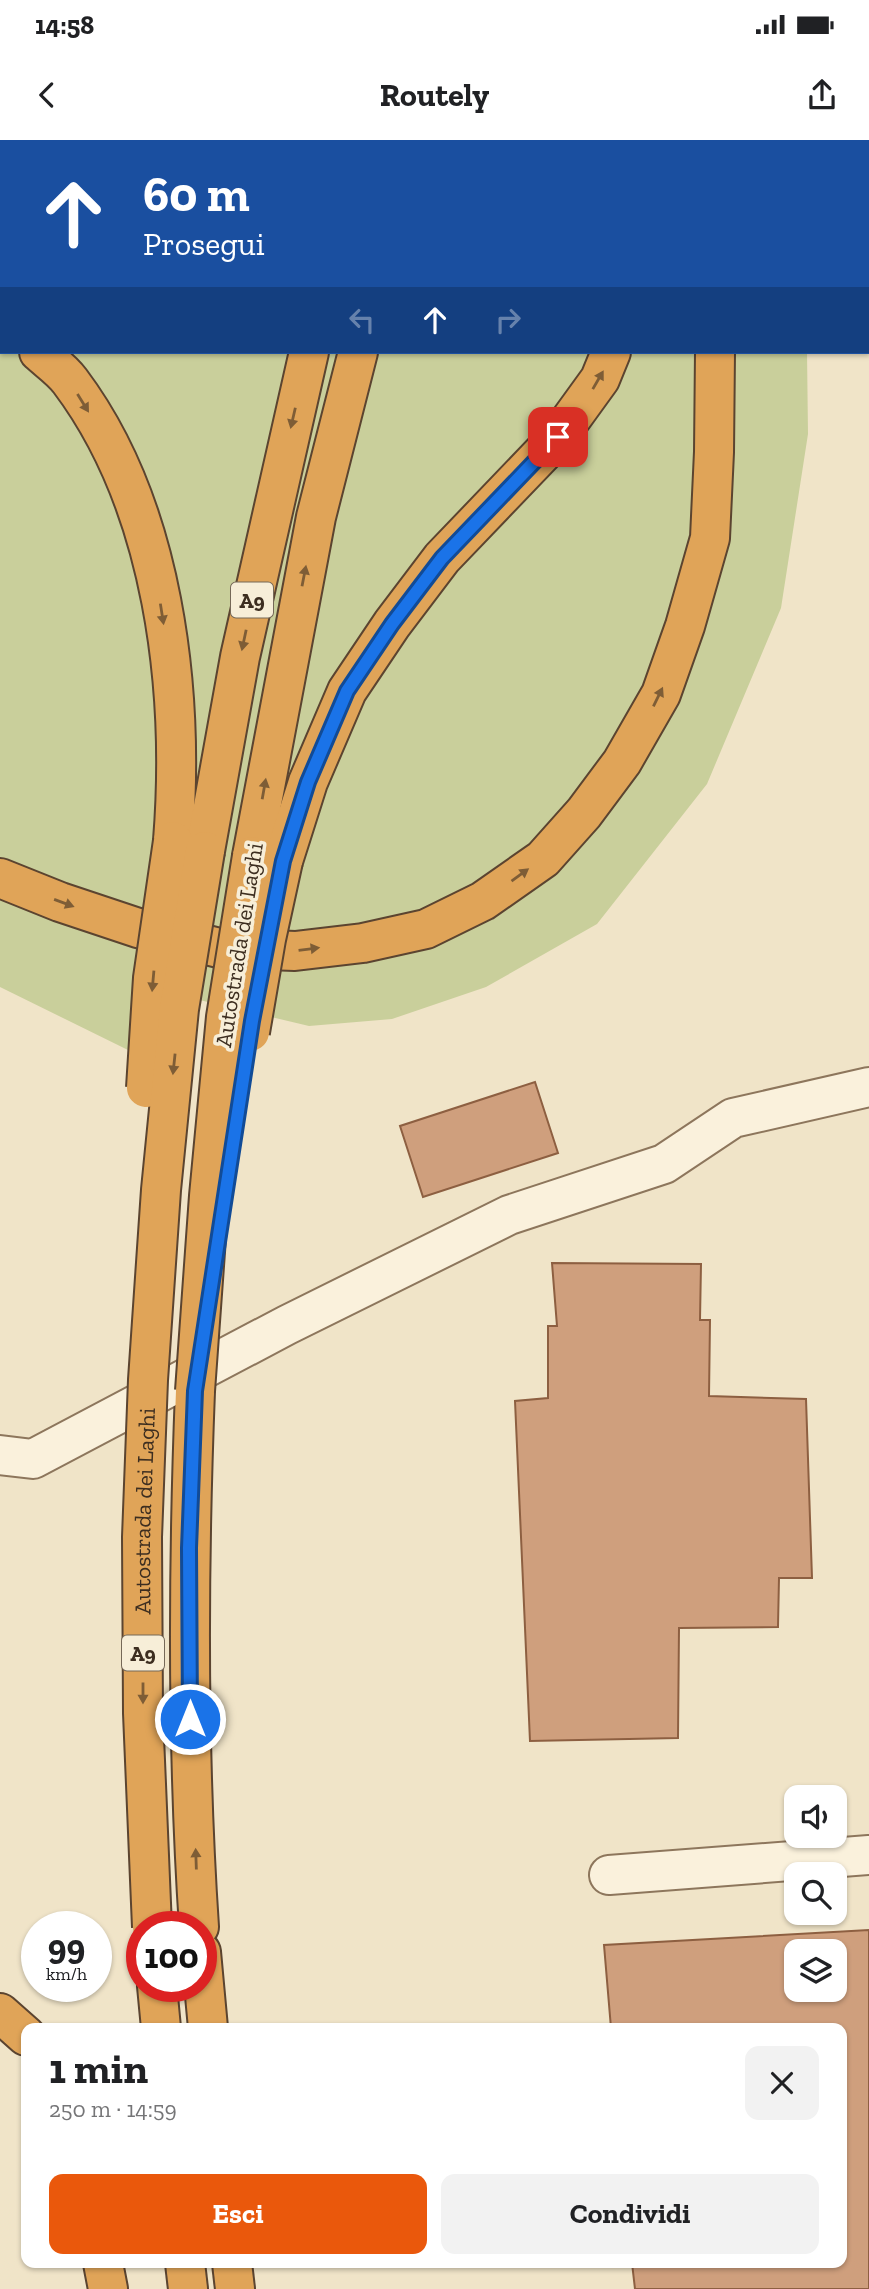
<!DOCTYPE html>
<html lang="it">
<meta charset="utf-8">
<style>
body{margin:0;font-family:"Zilla Slab",serif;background:#f2f2f2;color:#202124;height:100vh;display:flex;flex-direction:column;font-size:26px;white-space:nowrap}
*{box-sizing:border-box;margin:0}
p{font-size:23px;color:#757577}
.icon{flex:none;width:38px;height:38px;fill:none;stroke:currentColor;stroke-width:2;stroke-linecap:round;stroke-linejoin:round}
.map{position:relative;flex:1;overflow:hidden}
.panel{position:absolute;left:21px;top:1883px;width:826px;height:245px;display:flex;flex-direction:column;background:#fff;border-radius:14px;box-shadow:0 2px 5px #0004}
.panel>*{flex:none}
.banner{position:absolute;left:0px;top:0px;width:870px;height:214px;box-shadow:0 2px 5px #0004;background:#1a4fa0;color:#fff;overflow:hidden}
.controls{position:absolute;left:784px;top:1645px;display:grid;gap:14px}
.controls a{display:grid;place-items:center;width:63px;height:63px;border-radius:14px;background:#fff;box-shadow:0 2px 5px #0004;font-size:35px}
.speed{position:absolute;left:21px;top:1771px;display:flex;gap:14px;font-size:35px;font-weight:700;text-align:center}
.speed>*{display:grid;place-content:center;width:91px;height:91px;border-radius:50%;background:#fff;box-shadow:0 2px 5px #0004;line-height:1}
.speed small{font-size:18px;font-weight:400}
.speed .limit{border:10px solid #d22;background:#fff;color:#111}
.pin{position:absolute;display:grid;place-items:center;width:60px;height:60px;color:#fff;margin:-30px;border-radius:14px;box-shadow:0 4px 10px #0006}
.me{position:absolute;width:77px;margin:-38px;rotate:0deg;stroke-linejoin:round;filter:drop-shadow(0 0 5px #0008)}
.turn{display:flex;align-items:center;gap:24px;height:147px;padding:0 28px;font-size:32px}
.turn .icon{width:91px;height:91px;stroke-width:2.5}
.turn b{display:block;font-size:49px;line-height:60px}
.lanes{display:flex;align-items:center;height:66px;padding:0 28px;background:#0003;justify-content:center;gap:35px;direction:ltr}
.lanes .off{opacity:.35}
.round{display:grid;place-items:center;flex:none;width:74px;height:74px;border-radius:14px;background:#f2f2f2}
.summary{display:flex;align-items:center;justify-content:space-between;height:119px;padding:0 28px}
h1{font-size:42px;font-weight:700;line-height:52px}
.cta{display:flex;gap:14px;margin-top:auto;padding:14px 28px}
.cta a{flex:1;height:80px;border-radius:14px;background:#ea580c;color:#fff;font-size:28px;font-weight:700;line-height:80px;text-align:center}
.cta a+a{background:#f2f2f2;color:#202124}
.status{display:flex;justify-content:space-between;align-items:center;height:49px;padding:0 35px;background:#fff;direction:ltr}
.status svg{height:19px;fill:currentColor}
header{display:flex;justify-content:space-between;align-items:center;height:91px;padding:0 28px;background:#fff;font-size:32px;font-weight:700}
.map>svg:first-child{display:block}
</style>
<div class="status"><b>14:58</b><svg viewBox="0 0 49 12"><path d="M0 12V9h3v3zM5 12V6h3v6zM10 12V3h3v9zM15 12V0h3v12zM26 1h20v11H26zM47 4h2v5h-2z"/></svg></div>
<header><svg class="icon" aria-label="back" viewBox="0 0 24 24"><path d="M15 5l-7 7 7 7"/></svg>Routely<svg class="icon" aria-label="share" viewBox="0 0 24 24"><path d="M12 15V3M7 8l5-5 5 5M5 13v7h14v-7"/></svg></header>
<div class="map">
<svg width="869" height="2149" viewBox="0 0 869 2149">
<rect width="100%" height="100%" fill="#f0e4c8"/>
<polygon fill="#c9cf9b" points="0,0 331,0 2,2 2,212 807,212 808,294 781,468 707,644 597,784 486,847 392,879 309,886 141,846 128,910 0,847"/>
<g fill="#cf9f7d" stroke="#8d5f41" stroke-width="2" fill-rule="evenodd">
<polygon points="535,942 558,1013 423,1057 400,986"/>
<polygon points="552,1123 701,1124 700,1180 710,1180 709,1256 806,1259 812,1438 779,1438 778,1487 679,1488 678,1598 530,1601 515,1261 548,1258 548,1186 557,1186"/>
<path d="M869,1790V2149H635L632,2123H842V1888H611L604,1805ZM796,1811H835V1850H796Z"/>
</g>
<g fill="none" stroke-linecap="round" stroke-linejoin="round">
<defs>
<g id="minor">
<polyline points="0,1315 33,1319 287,1185 509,1075 664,1024 733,978 869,947"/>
<polyline points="609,1735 869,1715"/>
</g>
<g id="highway">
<polyline points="626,0 626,2"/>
<polyline points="717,0 717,2"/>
<polyline points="362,2 363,0"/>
<polyline points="419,2 420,0"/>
<polyline points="0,189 2,190"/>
<path d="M39,212C49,221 62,230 70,241C164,366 185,549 173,701"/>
<polyline points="205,711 240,517 309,212"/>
<polyline points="252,716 316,377 358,212"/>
<polyline points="283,721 308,642 347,551 392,484 442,418 558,297 600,239 611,212"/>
<polyline points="0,738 60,762 138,788 219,808 295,811 363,803 426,789 483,761 543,719 584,673 622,622 661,554 685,486 710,398 714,312 715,212"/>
<path d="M195,1251C188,1430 187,1608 199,1787"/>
<polyline points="201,1812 208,1888"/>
<polyline points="157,1846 161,1888"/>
<polyline points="0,1873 26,1896"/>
<polyline points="103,2123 108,2149"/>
<polyline points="185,2123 188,2149"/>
<polyline points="232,2123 235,2149"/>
</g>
</defs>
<use href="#minor" stroke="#8d765c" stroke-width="42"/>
<use href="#highway" stroke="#5b4430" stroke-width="42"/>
<use href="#minor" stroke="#faf1dc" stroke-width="38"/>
<use href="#highway" stroke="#e0a458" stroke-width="38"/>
<defs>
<g id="highway-bridge">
<polyline points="250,892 266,799 283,721"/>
<polyline points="146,948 153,838 173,701"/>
<polyline points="195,1251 209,1056 226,877 252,716"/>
<path id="s1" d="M152,1787L143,1573L142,1397L148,1240L161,1050L179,869L205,711"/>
</g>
</defs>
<use href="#highway-bridge" stroke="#5b4430" stroke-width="42" stroke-linecap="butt"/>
<use href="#highway-bridge" stroke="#e0a458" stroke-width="38"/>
</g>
<defs><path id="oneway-solid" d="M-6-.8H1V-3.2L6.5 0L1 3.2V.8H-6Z" transform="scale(1.75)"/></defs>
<g fill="#7e5d36">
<use href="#oneway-solid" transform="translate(598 240) rotate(-60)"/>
<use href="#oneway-solid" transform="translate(83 263) rotate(58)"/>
<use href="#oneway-solid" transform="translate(293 278) rotate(103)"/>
<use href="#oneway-solid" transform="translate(304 436) rotate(-79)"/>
<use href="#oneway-solid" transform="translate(162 474) rotate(81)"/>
<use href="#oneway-solid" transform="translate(244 500) rotate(102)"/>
<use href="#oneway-solid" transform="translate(658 557) rotate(-64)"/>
<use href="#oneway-solid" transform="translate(264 649) rotate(-80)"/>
<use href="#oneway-solid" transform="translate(520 735) rotate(-36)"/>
<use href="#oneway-solid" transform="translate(64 763) rotate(20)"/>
<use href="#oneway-solid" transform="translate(309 809) rotate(-7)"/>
<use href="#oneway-solid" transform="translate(153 841) rotate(95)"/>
<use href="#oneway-solid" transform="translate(174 924) rotate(96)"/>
<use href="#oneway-solid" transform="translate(143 1553) rotate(90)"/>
<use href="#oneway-solid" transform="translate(196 1719) rotate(-92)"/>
</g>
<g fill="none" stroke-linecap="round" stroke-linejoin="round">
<defs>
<polyline id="route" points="190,1579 189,1408 195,1251 252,881 283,721 308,642 347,551 392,484 442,418 558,297"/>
</defs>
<use href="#route" stroke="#114b97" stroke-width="18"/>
<use href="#route" stroke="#1a73e8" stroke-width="12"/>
</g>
<g text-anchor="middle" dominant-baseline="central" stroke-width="7" stroke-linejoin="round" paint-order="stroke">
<g fill="#f7eed8" stroke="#756857" stroke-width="2">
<rect x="231" y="442.5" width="42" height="35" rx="5"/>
<rect x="122" y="1495.5" width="42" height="35" rx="5"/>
</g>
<g font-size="21" font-weight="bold" fill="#3d2e20">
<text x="252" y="460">A9</text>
<text x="143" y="1513">A9</text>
</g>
<g font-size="23" fill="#3d2e20" stroke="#f7eed8">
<text transform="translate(239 805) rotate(-81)">Autostrada dei Laghi</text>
<text stroke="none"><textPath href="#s1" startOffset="416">Autostrada dei Laghi</textPath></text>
</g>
</g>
</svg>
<div class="controls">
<a><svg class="icon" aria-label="sound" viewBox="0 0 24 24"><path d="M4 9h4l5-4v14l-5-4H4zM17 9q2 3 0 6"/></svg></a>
<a><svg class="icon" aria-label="search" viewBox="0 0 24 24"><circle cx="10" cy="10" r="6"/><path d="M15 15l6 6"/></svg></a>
<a><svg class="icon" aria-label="layers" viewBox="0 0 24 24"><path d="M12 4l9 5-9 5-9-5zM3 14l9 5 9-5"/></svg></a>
</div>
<div class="speed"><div>99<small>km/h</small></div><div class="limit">100</div></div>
<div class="pin" style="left:558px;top:297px;background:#d93025"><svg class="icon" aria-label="arrive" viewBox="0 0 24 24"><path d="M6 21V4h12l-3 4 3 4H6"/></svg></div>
<svg class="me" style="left:190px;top:1579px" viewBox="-20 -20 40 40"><circle r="17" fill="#1a73e8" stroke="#fff" stroke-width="3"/><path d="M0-11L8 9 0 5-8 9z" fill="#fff"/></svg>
<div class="banner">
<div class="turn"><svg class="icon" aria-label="ahead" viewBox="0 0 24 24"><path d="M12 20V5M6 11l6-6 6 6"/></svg><div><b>60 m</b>Prosegui</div></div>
<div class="lanes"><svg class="icon off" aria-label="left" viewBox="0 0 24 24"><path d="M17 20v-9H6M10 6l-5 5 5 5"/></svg><svg class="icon" aria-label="ahead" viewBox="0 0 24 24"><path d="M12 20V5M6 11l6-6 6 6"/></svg><svg class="icon off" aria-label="right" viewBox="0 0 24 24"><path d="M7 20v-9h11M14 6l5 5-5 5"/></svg></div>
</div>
<section class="panel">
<div class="summary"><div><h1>1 min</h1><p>250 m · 14:59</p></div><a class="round"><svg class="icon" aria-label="close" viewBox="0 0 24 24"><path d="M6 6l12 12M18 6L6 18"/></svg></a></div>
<div class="cta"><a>Esci</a><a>Condividi</a></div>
</section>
</div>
